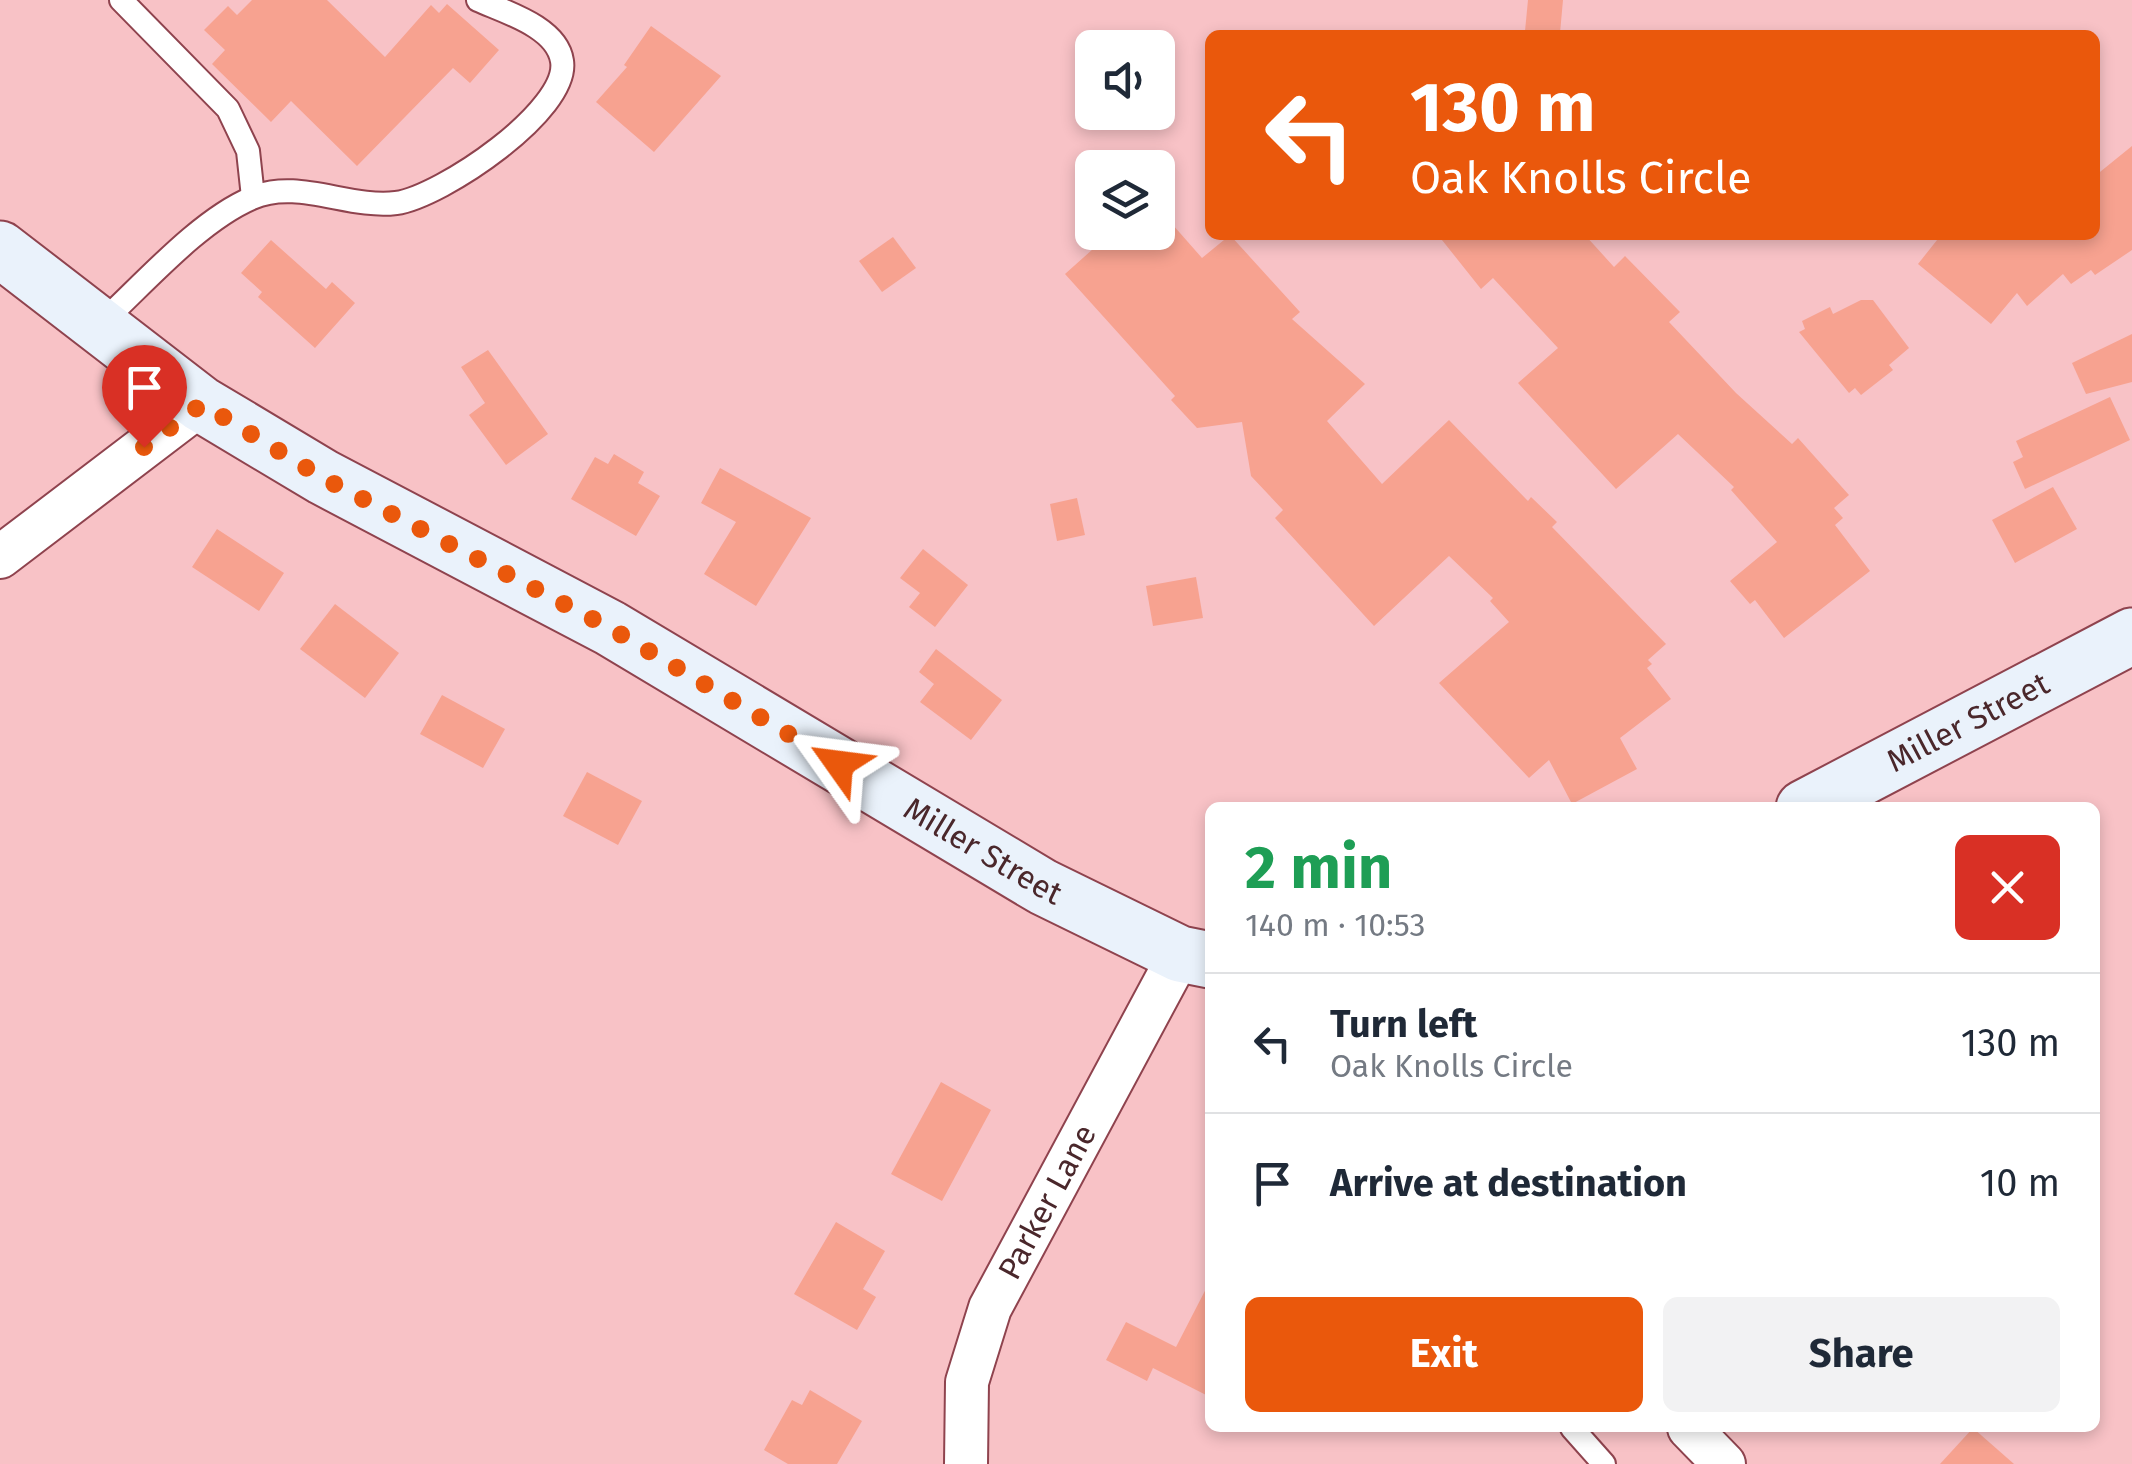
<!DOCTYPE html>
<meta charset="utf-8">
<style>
body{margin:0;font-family:"Fira Sans",sans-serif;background:#f2f2f3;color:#1f2937;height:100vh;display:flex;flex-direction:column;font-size:38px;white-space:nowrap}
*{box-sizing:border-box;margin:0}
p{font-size:32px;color:#747a83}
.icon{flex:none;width:55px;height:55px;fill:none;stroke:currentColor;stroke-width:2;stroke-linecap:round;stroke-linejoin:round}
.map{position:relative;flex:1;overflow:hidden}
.drawer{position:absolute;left:1205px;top:802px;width:895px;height:630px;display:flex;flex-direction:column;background:#fff;border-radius:15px;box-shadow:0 5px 15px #0003}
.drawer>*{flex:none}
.top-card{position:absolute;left:1205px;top:30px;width:895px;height:210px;border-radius:15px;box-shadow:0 5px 15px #0003;background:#ea580c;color:#fff;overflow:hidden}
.fabs{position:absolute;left:1075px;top:30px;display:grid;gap:20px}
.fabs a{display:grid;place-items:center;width:100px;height:100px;border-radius:15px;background:#fff;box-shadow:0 5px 15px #0003;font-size:50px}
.pin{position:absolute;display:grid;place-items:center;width:85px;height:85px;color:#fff;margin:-102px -42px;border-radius:50% 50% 50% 0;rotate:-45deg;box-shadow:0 0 10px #0007}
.pin .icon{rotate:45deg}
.me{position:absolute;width:110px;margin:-55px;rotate:301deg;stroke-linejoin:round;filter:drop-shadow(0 0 8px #0008)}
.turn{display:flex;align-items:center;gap:35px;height:210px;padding:0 40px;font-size:45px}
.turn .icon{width:130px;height:130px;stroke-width:2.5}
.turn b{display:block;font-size:70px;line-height:85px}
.round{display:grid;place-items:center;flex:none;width:105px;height:105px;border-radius:15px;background:#f2f2f3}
.head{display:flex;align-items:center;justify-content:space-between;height:170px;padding:0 40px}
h1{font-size:60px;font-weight:700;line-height:75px;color:#1e9e55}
.primary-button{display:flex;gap:20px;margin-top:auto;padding:20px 40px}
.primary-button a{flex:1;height:115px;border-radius:15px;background:#ea580c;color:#fff;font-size:40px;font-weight:700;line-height:115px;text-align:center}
.primary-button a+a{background:#f2f2f3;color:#1f2937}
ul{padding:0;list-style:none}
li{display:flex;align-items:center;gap:30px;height:140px;padding:0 40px;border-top:2px solid #e0e1e3}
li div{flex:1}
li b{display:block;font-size:38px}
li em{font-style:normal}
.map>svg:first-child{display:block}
</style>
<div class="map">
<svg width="2132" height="1464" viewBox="0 0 2132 1464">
<rect width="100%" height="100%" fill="#f8c2c6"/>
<g fill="#f7a290">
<polygon points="252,0 327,0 385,57 431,5 439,13 447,4 499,50 470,83 453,68 357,166 291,101 271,122 212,64 225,50 204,30 228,6 237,15"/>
<polygon points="1528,0 1563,0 1560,33 1525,31"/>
<polygon points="651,26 721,76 654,152 596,102 627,67 624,65"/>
<polygon points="2132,146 2132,250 2095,275 2091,270 2071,284 2063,274 2027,306 2017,293 1991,324 1918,264 1941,235 2095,235 2095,176"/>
<polygon points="1158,208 1202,258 1230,235 1300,312 1292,319 1365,384 1327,421 1382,484 1449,420 1528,501 1531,497 1557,522 1552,527 1666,644 1648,660 1652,664 1647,668 1671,699 1620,738 1637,769 1572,804 1549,760 1529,778 1439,683 1509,622 1490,601 1493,598 1449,556 1374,626 1275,518 1283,510 1251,476 1242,422 1197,428 1171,400 1175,396 1065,274 1112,232 1158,232"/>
<polygon points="1438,235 1585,235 1614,267 1625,256 1680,312 1669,322 1736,393 1792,444 1798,438 1849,495 1834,508 1843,518 1835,525 1870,571 1784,638 1755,600 1750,604 1730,581 1777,542 1731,490 1734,487 1678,434 1616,489 1518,383 1558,348 1493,278 1481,289"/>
<polygon points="893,237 916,268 882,292 859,261"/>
<polygon points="271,240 326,289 332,282 355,303 315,348 258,297 262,292 241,273"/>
<polygon points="1861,300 1873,300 1909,348 1889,365 1893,370 1861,395 1855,388 1849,393 1799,332 1805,329 1802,321 1830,307 1833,314"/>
<polygon points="2132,334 2132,382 2086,394 2072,363"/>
<polygon points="488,350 548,434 506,465 469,415 485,403 461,367"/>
<polygon points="2110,397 2130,440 2025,489 2013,462 2023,457 2016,441"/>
<polygon points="614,454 644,472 638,483 660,496 636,536 571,499 595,457 608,464"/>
<polygon points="720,468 811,518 756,606 704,574 736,522 701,503"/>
<polygon points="2053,487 2077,529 2015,563 1992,520"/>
<polygon points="1077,498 1085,535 1057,541 1050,504"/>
<polygon points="217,529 284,573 259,611 192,567"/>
<polygon points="923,549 968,585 935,627 909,607 920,593 900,578"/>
<polygon points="1196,577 1203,618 1153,626 1146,586"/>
<polygon points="335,604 399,653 365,698 300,649"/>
<polygon points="936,649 1002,700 971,740 920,702 934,684 919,672"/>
<polygon points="442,695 505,729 483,768 420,734"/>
<polygon points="587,772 642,801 618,845 563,816"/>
<polygon points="941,1082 991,1110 942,1201 891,1174"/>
<polygon points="836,1222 885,1251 863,1289 876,1297 857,1330 794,1294"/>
<polygon points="1210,1281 1210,1397 1153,1368 1147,1381 1106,1360 1126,1322 1176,1347"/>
<polygon points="810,1390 862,1421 837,1464 788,1464 764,1450 792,1400 802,1405"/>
<polygon points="1973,1428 2014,1464 1940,1464"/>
</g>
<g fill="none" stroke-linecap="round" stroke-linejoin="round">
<defs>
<g id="lane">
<polyline points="121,0 228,109 248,151 253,197"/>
<path d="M99,325C143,285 198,221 252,198C297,178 349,209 396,203C441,197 570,110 562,61C557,27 505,12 478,0"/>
<polyline points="1572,1428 1604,1464"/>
</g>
<g id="street">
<polyline points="0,557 201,404"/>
<polyline points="1689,1428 1724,1464"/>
<path id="s1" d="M966,1464L967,1382L990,1308L1180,954"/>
</g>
<g id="secondary">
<path id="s2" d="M0,249L201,404L323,477L610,628L1043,887L1180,954L1210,960"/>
<path id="s3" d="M1804,808L2132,636"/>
</g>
</defs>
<use href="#lane" stroke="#8f434e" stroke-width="26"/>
<use href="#street" stroke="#8f434e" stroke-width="46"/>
<use href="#secondary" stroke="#8f434e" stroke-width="59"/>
<use href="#lane" stroke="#fff" stroke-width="22"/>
<use href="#street" stroke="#fff" stroke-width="42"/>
<use href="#secondary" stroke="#eaf2fb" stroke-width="55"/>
</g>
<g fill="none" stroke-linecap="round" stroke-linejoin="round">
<polyline stroke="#ea580c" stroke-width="18" stroke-dasharray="0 32.4" points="144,447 202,404 323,478 610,628 839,764"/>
</g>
<g text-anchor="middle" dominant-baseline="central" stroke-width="9" stroke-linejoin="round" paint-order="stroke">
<g font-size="32" fill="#4a272b" stroke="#f8c2c6">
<text stroke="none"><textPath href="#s3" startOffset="185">Miller Street</textPath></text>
<text stroke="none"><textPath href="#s2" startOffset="1155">Miller Street</textPath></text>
<text stroke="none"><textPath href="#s1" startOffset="280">Parker Lane</textPath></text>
</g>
</g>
</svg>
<div class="fabs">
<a><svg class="icon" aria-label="sound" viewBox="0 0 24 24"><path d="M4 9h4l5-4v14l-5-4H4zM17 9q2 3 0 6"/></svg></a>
<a><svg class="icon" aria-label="layers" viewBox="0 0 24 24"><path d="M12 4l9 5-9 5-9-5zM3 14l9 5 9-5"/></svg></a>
</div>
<div class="pin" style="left:144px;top:447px;background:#d93025"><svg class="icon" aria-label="arrive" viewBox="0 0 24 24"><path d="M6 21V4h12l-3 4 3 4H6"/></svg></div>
<svg class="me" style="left:839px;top:764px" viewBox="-20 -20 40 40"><path d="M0-17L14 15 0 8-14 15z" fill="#ea580c" stroke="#fff" stroke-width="4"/></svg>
<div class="top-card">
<div class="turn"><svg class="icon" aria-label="left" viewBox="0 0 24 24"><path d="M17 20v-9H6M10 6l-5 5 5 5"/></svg><div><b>130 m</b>Oak Knolls Circle</div></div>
</div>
<section class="drawer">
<div class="head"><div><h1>2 min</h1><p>140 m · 10:53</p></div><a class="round" style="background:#d93025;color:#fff"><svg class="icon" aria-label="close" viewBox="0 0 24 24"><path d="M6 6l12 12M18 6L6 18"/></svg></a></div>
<ul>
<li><svg class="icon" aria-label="left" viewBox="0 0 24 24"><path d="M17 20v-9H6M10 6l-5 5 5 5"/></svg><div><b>Turn left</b><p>Oak Knolls Circle</p></div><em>130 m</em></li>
<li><svg class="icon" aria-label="arrive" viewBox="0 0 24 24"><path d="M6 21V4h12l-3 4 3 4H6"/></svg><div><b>Arrive at destination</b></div><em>10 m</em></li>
</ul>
<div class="primary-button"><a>Exit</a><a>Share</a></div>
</section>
</div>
